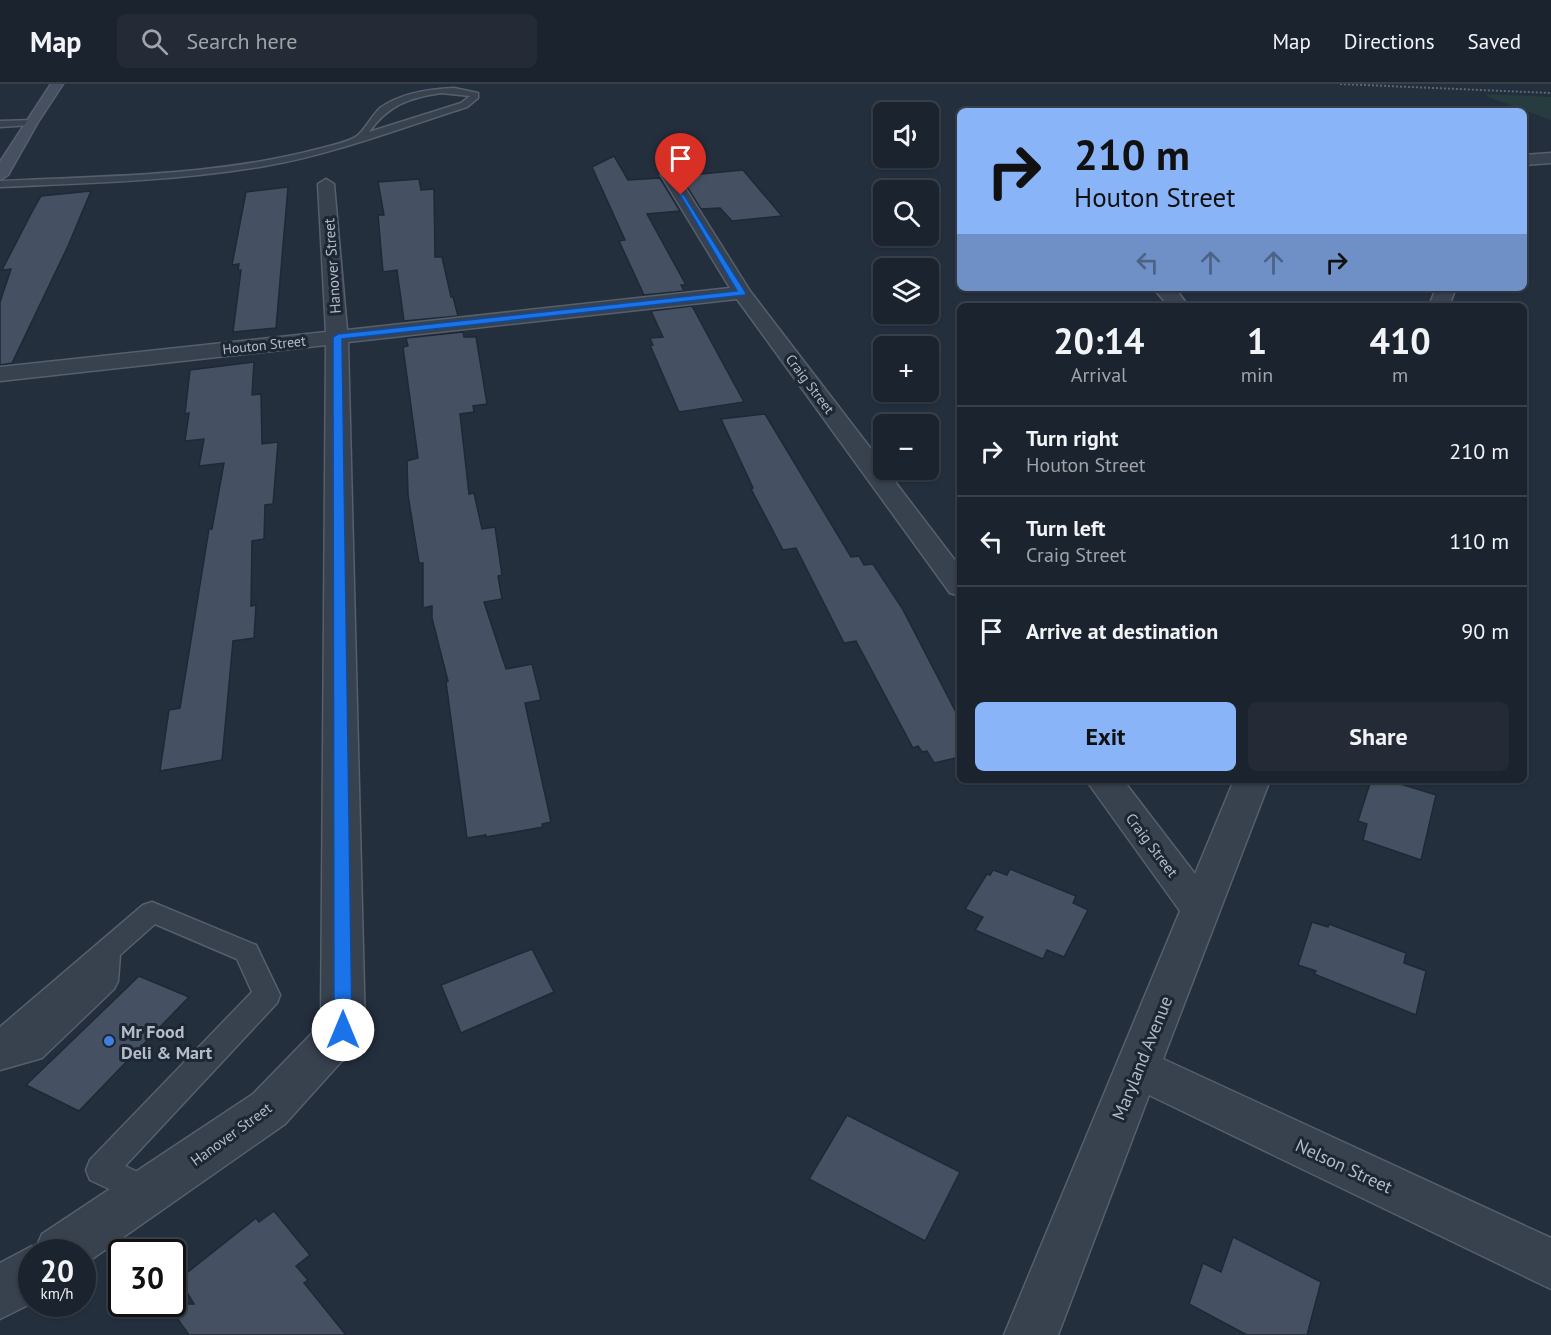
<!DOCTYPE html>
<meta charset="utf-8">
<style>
body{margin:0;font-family:"PT Sans",sans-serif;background:#242b36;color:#f1f3f6;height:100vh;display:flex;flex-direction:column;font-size:22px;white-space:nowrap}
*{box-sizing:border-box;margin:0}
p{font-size:20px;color:#a0a4aa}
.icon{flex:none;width:33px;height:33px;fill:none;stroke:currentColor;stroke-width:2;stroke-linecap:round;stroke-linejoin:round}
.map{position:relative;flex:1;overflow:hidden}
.drawer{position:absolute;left:957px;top:219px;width:570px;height:480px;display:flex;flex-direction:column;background:#1b232e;border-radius:9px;box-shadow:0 2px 4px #0004,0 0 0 2px #39404a}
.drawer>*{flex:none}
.banner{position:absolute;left:957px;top:24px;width:570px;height:183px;border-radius:9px;box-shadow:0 2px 4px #0004,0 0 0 2px #39404a;background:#8ab4f8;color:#111;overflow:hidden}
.fabs{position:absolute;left:873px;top:18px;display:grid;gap:12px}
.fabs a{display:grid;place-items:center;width:66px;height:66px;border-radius:9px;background:#1b232e;box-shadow:0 2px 4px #0004,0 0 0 2px #39404a;font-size:30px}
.speed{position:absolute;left:18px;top:1155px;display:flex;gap:12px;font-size:30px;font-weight:700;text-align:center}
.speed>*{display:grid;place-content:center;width:78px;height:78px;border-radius:50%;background:#1b232e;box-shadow:0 2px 4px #0004,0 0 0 2px #39404a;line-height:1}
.speed small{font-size:15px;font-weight:400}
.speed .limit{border:3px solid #111;border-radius:9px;background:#fff;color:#111}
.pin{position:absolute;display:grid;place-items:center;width:51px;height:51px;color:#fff;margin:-62px -26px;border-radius:50% 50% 50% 0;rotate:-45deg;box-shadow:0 0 6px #0007}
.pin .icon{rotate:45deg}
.me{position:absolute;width:66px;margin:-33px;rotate:0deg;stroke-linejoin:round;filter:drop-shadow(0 0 4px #0008)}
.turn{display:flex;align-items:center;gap:21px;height:126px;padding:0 18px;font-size:27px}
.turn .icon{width:78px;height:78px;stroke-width:2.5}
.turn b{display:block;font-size:42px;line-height:51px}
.lanes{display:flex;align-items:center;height:57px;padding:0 18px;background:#0003;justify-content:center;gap:30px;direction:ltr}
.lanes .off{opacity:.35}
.eta{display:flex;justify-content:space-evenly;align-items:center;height:102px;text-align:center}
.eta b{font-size:36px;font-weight:700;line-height:42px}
.primary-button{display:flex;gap:12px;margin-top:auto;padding:12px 18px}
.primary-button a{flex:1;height:69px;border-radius:9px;background:#8ab4f8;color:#111;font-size:24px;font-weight:700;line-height:69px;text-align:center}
.primary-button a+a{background:#242b36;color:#f1f3f6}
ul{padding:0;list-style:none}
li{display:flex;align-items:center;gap:18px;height:90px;padding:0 18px;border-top:2px solid #39404a}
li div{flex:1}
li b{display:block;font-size:22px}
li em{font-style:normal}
header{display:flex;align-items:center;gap:36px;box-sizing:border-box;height:84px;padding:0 30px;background:#1b232e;border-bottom:2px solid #39404a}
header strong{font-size:28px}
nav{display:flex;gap:33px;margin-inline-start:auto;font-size:21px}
.search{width:420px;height:54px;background:#242b36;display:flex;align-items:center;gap:15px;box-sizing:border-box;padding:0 21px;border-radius:9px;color:#a0a4aa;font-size:22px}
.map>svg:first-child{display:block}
</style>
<header>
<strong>Map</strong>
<div class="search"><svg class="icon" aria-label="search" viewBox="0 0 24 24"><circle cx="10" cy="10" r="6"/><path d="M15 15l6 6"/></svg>Search here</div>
<nav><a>Map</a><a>Directions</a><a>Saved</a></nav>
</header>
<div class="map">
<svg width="1551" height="1251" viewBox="0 0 1551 1251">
<rect width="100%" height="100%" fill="#242f3e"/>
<polygon fill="#263c3f" points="1485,10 1551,13 1551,36 1491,14"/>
<g fill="#455162" stroke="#1f2835" stroke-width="1.5">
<polygon points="614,72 628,96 660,94 680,127 647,130 686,201 681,201 684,207 644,211 619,157 625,156 592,83"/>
<polygon points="743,86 782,132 732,137 720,124 701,125 680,92"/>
<polygon points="419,95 421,106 434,105 435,173 442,173 451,213 453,213 458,232 404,237 397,186 383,188 378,131 384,131 378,98"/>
<polygon points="288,103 276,244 233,248 241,186 238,186 239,180 232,181 246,108"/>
<polygon points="91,107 68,162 12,279 0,281 0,218 11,185 2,186 33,126 41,112"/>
<polygon points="692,222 726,285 744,318 679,328 650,261 653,261 650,254 663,253 651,227"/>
<polygon points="463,248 464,253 476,253 487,320 473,322 474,328 460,330 469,410 474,409 482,445 495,443 502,491 498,492 502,515 484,518 506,585 532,580 541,616 525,619 551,738 542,740 543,743 486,753 486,751 467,754 446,598 448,597 432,534 432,522 423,524 423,479 419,479 408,411 407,377 418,374 403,263 408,262 406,254"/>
<polygon points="254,278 252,311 261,310 262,360 278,358 273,420 265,421 264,455 252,457 251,522 256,521 254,554 233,557 222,676 160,687 169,626 180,624 209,445 212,445 224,379 199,382 204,355 185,357 189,329 185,330 190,286"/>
<polygon points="765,330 851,473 859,472 864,481 873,480 902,524 960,636 960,673 934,679 927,667 922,668 918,662 913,664 856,557 844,559 796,464 783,466 751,405 753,404 721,335"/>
<polygon points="1371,696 1388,696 1436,711 1421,776 1363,756 1367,740 1358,737"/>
<polygon points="1010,785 1076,812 1073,819 1088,826 1064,873 1047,866 1043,875 975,846 983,833 965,825 987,790 990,791 993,786 1007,791"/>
<polygon points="1312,838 1328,843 1329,840 1406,869 1404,879 1426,887 1416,931 1314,890 1316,887 1298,881"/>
<polygon points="532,865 554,908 461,949 441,901"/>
<polygon points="139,892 189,913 79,1027 26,1001"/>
<polygon points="847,1031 960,1088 925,1157 809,1095"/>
<polygon points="274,1127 310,1171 296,1182 308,1196 304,1199 346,1251 189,1251 167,1220 194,1220 179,1195 256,1134 259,1138"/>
<polygon points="1233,1153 1321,1198 1307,1251 1247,1251 1189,1220 1203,1179 1221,1188"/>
</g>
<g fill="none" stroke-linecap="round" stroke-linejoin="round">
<defs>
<g id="lane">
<path d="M454,4L478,9V14L467,23C401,44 334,70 265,82C177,97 88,99 0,103V97C107,92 218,92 322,64C332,61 349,58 357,52C366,45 371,32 380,24C401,9 429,5 454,4ZM441,9L470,12L461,19L369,48C389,21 408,14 441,9Z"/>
<polygon points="34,36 35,38 31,41 0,43 0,37"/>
<polygon points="152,818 256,861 280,911 277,919 125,1082 159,1098 163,1108 159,1118 148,1123 90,1096 86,1086 90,1076 252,908 237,875 155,840 120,871 118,897 114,905 42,974 0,986 0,943 143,821"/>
</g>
<g id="street">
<polygon points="1551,69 1551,79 1524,81 1524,71"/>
<polygon points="669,86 677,91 750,207 884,382 884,386 886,386 960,483 960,512 950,509 737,215 348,258 365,946 358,959 285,1040 82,1182 82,1168 32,1168 32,1219 0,1235 0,1179 32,1162 36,1164 42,1150 253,1010 321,940 326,261 0,297 0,283 326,248 318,100 326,95 334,100 347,246 730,204 661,91"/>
<polygon points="1153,204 1175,204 1186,219 1184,222 1164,222 1166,219"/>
<polygon points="1436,204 1456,204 1449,222 1429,222"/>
<polygon points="1086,696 1123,696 1195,790 1234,696 1270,696 1163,975 1551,1154 1551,1205 1149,1011 1058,1251 1004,1251 1180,827"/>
</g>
<polygon id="secondary" points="51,0 63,0 38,38 8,91 0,96 0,78"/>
</defs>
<use href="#lane" stroke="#565f6c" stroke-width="3"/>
<use href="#street" stroke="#565f6c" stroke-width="3"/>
<use href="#secondary" stroke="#565f6c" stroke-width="3"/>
<use href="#lane" fill="#38414e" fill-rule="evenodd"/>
<use href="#street" fill="#38414e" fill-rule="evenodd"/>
<use href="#secondary" fill="#465061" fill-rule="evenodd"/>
<polyline stroke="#5a6575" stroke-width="2" stroke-dasharray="2 2" stroke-linecap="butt" points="1340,0 1551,9"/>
</g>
<polygon fill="#1a73e8" stroke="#114b97" stroke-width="1.5" points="679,109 684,111 746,209 745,211 342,255 352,946 349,951 343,954 337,951 334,946 333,253 338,250 737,207"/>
<circle fill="#3f7fe0" stroke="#1d2633" stroke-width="2" cx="109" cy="957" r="6"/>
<g text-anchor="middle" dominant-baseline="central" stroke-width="6" stroke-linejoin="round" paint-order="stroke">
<g font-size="14" fill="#b4bcc9" stroke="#1d2633">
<text transform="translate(264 261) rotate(-6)">Houton Street</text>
<text transform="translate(810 300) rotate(53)">Craig Street</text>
</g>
<g font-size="15" fill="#b4bcc9" stroke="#1d2633">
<text transform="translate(332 182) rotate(-94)">Hanover Street</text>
<text transform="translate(1152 761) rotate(53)">Craig Street</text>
<text transform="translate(231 1050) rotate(-36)">Hanover Street</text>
</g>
<g font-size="18" font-weight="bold" fill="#b4bcc9" stroke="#1d2633" text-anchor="start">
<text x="121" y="947">Mr Food<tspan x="121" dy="21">Deli &amp; Mart</tspan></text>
</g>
<g font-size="18" fill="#b4bcc9" stroke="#1d2633">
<text transform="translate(1142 974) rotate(-68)">Maryland Avenue</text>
<text transform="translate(1344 1082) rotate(25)">Nelson Street</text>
</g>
</g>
</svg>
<div class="fabs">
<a><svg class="icon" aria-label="sound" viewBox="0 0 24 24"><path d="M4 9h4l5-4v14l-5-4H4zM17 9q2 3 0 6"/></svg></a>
<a><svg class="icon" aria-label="search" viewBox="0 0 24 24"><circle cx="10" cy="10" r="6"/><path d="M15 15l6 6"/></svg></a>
<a><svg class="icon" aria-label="layers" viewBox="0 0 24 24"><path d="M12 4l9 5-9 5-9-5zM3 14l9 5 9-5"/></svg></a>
<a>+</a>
<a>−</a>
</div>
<div class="speed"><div>20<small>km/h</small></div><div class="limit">30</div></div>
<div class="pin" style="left:681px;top:111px;background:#d93025"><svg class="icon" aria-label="arrive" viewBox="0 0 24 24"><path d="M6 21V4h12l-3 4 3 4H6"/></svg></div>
<svg class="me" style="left:343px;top:946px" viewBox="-20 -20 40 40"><circle r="19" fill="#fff"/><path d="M0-13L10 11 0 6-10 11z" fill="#1a73e8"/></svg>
<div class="banner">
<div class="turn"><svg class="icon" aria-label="right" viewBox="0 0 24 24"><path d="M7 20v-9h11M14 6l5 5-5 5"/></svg><div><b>210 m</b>Houton Street</div></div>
<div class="lanes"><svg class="icon off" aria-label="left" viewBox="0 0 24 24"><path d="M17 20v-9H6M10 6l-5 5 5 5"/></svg><svg class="icon off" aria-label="ahead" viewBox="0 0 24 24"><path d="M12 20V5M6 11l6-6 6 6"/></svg><svg class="icon off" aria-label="ahead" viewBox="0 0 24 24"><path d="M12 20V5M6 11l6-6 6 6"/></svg><svg class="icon" aria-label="right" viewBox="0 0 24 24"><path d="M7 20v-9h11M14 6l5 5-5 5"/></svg></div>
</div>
<section class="drawer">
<div class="eta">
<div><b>20:14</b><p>Arrival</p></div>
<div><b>1</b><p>min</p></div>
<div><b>410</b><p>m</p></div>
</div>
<ul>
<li><svg class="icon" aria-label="right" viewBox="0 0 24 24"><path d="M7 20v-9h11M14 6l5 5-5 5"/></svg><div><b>Turn right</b><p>Houton Street</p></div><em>210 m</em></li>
<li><svg class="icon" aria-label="left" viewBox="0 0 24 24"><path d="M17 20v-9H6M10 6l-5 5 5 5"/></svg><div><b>Turn left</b><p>Craig Street</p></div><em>110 m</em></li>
<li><svg class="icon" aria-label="arrive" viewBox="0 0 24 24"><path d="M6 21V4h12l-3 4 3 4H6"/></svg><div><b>Arrive at destination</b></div><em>90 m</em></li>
</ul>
<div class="primary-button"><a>Exit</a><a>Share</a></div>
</section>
</div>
